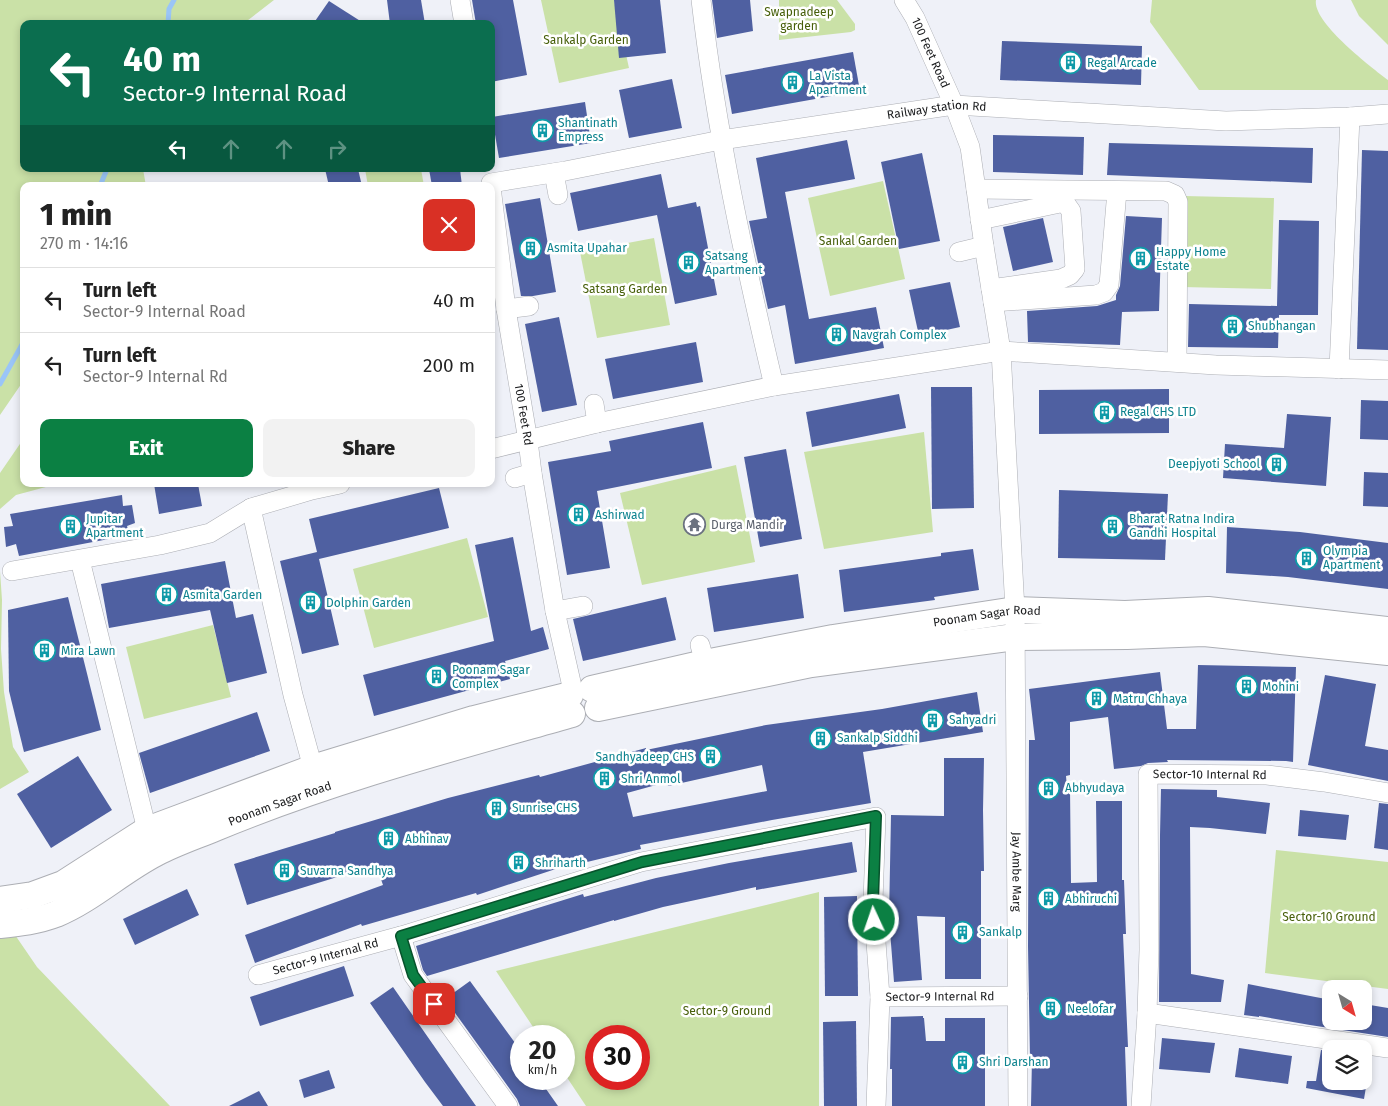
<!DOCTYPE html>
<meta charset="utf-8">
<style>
body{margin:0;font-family:"Fira Sans",sans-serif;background:#f2f2f2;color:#222;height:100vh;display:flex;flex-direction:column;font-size:19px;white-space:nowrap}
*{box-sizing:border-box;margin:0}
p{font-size:16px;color:#767676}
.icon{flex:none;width:28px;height:28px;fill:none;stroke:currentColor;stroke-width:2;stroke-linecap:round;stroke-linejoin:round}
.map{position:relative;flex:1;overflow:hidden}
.panel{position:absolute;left:20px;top:182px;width:475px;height:305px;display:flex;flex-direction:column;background:#fff;border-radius:10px;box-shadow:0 2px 8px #0003}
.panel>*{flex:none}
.top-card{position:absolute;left:20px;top:20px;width:475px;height:152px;border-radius:10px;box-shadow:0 2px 8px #0003;background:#0b6e4f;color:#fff;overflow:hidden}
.needle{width:32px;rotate:143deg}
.controls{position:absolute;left:1322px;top:980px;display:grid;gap:10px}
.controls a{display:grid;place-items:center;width:50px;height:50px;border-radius:10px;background:#fff;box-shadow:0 2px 8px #0003;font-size:25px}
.speed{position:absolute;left:510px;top:1025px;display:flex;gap:10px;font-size:25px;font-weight:700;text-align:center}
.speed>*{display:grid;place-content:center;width:65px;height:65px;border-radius:50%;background:#fff;box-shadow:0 2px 8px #0003;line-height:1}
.speed small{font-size:12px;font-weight:400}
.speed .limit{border:8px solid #d22;background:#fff;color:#111}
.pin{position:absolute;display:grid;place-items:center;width:42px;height:42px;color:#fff;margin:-21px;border-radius:10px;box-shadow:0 2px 8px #0006}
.me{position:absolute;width:55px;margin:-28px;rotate:357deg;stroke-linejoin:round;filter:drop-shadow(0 0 4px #0008)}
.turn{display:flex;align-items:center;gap:18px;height:105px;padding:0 20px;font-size:22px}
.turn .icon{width:65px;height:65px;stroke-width:2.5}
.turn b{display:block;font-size:35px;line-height:42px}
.lanes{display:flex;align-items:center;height:48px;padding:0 20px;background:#0003;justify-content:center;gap:25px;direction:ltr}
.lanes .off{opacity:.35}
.round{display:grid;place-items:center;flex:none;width:52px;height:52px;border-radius:10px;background:#f2f2f2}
.summary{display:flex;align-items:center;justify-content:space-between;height:85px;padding:0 20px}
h1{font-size:30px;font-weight:800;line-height:38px}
.cta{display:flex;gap:10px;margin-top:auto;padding:10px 20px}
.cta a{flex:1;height:58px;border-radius:10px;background:#0b8043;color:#fff;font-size:20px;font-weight:800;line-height:58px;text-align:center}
.cta a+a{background:#f2f2f2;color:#222}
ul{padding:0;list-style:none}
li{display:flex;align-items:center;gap:15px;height:65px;padding:0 20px;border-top:1px solid #e0e0e0}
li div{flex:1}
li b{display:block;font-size:19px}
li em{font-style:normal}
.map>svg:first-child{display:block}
</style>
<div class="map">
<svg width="1388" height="1106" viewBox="0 0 1388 1106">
<rect width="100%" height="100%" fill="#eff1f8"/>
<g fill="#cae1a7" fill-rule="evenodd">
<polygon points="0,0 274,0 243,24 24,24 24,169 143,169 146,186 24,186 24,380 0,415"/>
<polygon points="541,0 614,0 629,68 559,83"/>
<polygon points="779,0 837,0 855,24 855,30 851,32 779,40"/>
<path d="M1152,0H1316C1312,22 1371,67 1388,80V90H1199L1150,22Z"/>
<polygon points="1351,0 1388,0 1388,45 1359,16"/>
<polygon points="365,169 421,169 424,186 368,186"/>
<polygon points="883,181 905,279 830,296 808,198"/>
<polygon points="1184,196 1274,198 1271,289 1182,287"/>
<polygon points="654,238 670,325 597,338 580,252"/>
<polygon points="924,432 933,532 824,549 804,452"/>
<polygon points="24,438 24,484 57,484 16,495 0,509 0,473"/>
<polygon points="736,465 755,562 642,585 620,493"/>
<polygon points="467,538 488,617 374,648 353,569"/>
<polygon points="0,571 2,600 1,649 4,692 13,747 29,772 0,789"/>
<polygon points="213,625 231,697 144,719 126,647"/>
<polygon points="1276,850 1388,862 1388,989 1265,973"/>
<path d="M819,892V1106H586L564,1073V1036H539L496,971ZM596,1036H639V1079H596Z"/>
<polygon points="0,913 37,967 170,1106 0,1106"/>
</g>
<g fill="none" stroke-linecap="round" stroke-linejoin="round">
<g stroke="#9ac5f7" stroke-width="5">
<polyline points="168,24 169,9 174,0"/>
<polyline points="100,186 107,169"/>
<polyline points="0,384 24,341"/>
</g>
</g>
<g fill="#4f60a1" fill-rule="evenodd">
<polygon points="387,0 421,0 425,24 390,24"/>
<polygon points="472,0 513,0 527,75 491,82 491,24 476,24"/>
<polygon points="614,0 660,0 666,53 619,58"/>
<polygon points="712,0 750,0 753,31 717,38"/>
<polygon points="329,1 365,24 313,24"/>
<polygon points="1002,41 1142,46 1141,85 1000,80"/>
<polygon points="853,52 860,91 732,114 725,75"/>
<polygon points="672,79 682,128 629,138 619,90"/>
<polygon points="585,102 591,143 499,158 492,117"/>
<polygon points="993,135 1084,137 1083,175 993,172"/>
<polygon points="847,140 855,179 785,192 809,319 876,307 884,348 795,364 785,305 768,309 749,221 767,218 756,158"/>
<polygon points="1109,143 1313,148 1312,183 1107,175"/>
<polygon points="1362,150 1388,151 1388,350 1357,349"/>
<polygon points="922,153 940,241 899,249 881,162"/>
<polygon points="325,169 358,169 362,186 329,186"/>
<polygon points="429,169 460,169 462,186 432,186"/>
<polygon points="661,174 668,208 696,202 697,207 700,206 717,295 675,304 657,215 578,231 570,193"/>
<polygon points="540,198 556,292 533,296 521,296 505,204"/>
<polygon points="1126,216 1162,218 1159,311 1122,312 1120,345 1028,342 1027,311 1097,306 1116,300 1116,295 1120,286"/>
<polygon points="1043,218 1053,262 1013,271 1003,227"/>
<polygon points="1279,220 1319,221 1318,315 1279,315 1278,348 1188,347 1189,304 1277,306"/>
<polygon points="950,282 960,327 919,336 909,290"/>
<polygon points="559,317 577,405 542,412 525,324"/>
<polygon points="696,342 703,382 613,399 605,359"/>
<polygon points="931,387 972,387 974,508 932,509"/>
<polygon points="1169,389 1169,433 1039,434 1039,390"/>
<polygon points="899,394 906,428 812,447 806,412"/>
<polygon points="1361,400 1388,401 1388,440 1360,439"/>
<polygon points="1287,414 1331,417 1326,486 1223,478 1225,444 1284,448"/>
<polygon points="703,422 712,468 597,491 610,568 567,575 548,462 611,451 609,441"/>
<polygon points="786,449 802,539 760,547 744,457"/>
<polygon points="1364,472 1388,473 1388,507 1363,506"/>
<polygon points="154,484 198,484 202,506 159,514"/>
<polygon points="439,488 449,528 319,559 339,645 302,654 280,561 317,552 309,519"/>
<polygon points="1059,490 1168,494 1165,560 1058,558"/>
<polygon points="122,495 123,506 132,505 135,523 127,526 130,535 19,556 16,544 6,547 4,527 13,526 10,514"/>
<circle cx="695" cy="525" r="8"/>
<polygon points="1227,527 1300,532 1388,543 1388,589 1288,577 1226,573"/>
<polygon points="513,537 531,631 543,627 549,649 505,661 510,679 374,716 363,675 494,641 475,545"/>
<polygon points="973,549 979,590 934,597 935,600 844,612 839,570 941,556 941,553"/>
<polygon points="225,561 236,618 253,614 267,673 227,683 210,610 109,628 101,584"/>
<polygon points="798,574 804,618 714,632 707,588"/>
<polygon points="68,597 101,730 24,752 9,691 8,610"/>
<polygon points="666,597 676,640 583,661 573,619"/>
<polygon points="1198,665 1296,667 1293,762 1286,761 1167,760 1168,762 1148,763 1141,766 1114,769 1108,717 1070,722 1070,775 1066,776 1067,788 1070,788 1071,883 1097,882 1096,801 1122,801 1122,880 1124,880 1126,934 1123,934 1128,1047 1125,1047 1127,1106 1031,1106 1032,1058 1030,1058 1028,946 1029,740 1035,740 1029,689 1160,672 1167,729 1196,729"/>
<polygon points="1325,675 1376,684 1365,746 1388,750 1388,781 1308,765"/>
<path d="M977,692L983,732L863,752L871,803L772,820L640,845L641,849L587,862L586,859L477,895L476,893L362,926L361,924L255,963L245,935L383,885L376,865L247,905L234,864L335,833V832L448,798L539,775L540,777L646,748V750L766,725L882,709ZM762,765L767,791L633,817L627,793L667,782L668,786Z"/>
<polygon points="257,712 270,751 150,793 139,753"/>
<polygon points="78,756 112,810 51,848 17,794"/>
<polygon points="944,758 984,758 983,810 984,871 981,871 981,979 945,979 945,917 917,916 922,980 894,982 889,918 891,815 944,816"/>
<polygon points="1161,789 1217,790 1217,797 1270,803 1266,834 1210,828 1190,827 1191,974 1224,980 1221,1002 1159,1002 1160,835"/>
<polygon points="1379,803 1388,804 1388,850 1374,848"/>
<polygon points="1300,810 1349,815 1346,840 1298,836"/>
<polygon points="852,842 857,872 756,890 756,887 663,907 614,921 614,920 427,976 423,970 416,946 583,894 584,897 656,878 729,863"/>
<polygon points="187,889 199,915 135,945 123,919"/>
<polygon points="857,896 858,996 825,996 824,897"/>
<polygon points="344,966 354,996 260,1026 250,997"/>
<polygon points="470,981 521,1051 521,1079 539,1079 558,1106 520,1106 517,1099 445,999"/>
<polygon points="1248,984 1331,1000 1331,1021 1364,1021 1364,1004 1388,1008 1388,1037 1310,1025 1259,1016 1259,1017 1244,1015"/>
<polygon points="393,987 457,1079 476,1106 443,1106 425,1082 370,1003"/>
<polygon points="923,1016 923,1018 924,1018 926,1041 945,1041 945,1018 985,1018 985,1106 892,1106 892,1069 890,1069 891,1017"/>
<polygon points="856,1021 857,1106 824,1106 823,1022"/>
<polygon points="1162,1038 1215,1043 1210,1073 1159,1069"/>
<polygon points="1239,1048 1292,1056 1288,1084 1235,1077"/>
<polygon points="1321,1050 1331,1051 1331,1081 1367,1081 1364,1099 1306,1088 1307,1081 1316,1081"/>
<polygon points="329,1070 335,1088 304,1098 299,1080"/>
<polygon points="259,1091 268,1106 229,1106"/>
</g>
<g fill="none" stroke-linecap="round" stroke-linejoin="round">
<defs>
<g id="minor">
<polyline points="460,0 464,24"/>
<path d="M701,0C716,130 744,259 774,386"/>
<path id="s1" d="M904,0L915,18L954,105L970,147L984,246L1001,351L1015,610L1018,1106"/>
<polyline points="554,173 558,195"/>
<path id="s2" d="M491,183L565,171L721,140L954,105L1226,121L1350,117L1388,114"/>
<path id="s3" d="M491,187L506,309L528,441L532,473L555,611L573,691"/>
<polyline points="976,189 1166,191 1175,195 1178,202 1177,362"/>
<polyline points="980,220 1060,203 1066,204 1071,211 1075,269 1070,275 1061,279 991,289"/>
<polyline points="959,252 984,246"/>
<polyline points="993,302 1096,295 1104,292 1109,285 1117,191"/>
<polyline points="506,309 529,306"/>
<polyline points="1339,369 1350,117"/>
<polyline points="594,404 597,423"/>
<polyline points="491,449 597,423 774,386 1001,351 1216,365 1388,370"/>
<polyline points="515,478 532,473"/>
<polyline points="251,508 293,695 313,768"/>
<polyline points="80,560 147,830 152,842"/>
<polyline points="12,571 160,545 210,533 251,508 312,490 340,484"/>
<polyline points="555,611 583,606"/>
<polyline points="700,645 705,663"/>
<polyline points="401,936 641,862 876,817 873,901 880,997"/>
<path id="s4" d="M258,975L401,936L413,975L508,1106"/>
<polyline points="1147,1013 1388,1048"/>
<path id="s5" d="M876,1106L880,997L1018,996"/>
<path id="s6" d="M1141,1106L1147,1013L1149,950L1148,774L1267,775L1324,782L1388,793"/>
</g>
<g id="secondary">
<path id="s7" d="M592,689L705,663L833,638L1015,610L1125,614L1208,610L1388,630"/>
<polyline points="598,708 811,664 1015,637 1127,636 1204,633 1388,652"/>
<polyline points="0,900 33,895 63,884 147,830 313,768 474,719 570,695"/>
<path id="s8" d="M0,925C19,923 38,921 56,914C92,899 121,871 156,853C175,843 196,836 215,828C331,780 452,748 572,714"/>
</g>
</defs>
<use href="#minor" stroke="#acaeb4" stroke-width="20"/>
<use href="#secondary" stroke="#acaeb4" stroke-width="28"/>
<use href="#minor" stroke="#fff" stroke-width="19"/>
<use href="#secondary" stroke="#fff" stroke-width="26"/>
</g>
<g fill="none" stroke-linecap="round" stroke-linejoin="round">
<defs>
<polyline id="route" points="434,1004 413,975 401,936 642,862 876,816 873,901 874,920"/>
</defs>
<use href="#route" stroke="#07532c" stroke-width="12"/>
<use href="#route" stroke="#0b8043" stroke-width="9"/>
</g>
<defs>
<symbol id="building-ring" viewBox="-11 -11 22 22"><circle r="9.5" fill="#fff" stroke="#0f9aa8" stroke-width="1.5"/><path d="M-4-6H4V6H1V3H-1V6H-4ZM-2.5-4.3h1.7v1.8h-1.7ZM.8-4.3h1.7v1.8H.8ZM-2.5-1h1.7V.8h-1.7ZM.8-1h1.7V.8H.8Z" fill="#0f9aa8"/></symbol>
<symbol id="temple-ring" viewBox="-11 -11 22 22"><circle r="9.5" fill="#fff" stroke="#6b7280" stroke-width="1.5"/><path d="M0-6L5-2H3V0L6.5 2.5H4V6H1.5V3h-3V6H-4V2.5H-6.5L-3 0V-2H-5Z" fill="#6b7280"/></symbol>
</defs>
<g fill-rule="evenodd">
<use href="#building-ring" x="1058" y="50" width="25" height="25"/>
<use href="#building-ring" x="780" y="70" width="25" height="25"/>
<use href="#building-ring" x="530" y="118" width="25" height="25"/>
<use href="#building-ring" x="518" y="236" width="25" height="25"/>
<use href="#building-ring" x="1128" y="246" width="25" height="25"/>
<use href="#building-ring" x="676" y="250" width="25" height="25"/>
<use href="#building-ring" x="1220" y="314" width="25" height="25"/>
<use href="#building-ring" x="824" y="322" width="25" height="25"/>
<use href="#building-ring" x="1092" y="400" width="25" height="25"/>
<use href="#building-ring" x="1264" y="452" width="25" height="25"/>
<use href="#building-ring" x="566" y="502" width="25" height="25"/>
<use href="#temple-ring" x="682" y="512" width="25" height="25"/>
<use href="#building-ring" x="58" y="514" width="25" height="25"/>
<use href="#building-ring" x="1100" y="514" width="25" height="25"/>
<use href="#building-ring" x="1294" y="546" width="25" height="25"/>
<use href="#building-ring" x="154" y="582" width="25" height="25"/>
<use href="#building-ring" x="298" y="590" width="25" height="25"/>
<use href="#building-ring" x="32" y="638" width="25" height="25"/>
<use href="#building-ring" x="424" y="664" width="25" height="25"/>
<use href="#building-ring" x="1234" y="674" width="25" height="25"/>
<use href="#building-ring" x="1084" y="686" width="25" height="25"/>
<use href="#building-ring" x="920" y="708" width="25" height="25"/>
<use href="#building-ring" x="808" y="726" width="25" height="25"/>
<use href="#building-ring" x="698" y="744" width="25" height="25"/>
<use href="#building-ring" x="592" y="766" width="25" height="25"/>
<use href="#building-ring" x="1036" y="776" width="25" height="25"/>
<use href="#building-ring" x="484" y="796" width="25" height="25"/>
<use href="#building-ring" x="376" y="826" width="25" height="25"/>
<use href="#building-ring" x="506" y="850" width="25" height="25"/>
<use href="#building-ring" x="272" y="858" width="25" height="25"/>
<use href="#building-ring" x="1036" y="886" width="25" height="25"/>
<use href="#building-ring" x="950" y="920" width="25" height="25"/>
<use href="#building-ring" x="1038" y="996" width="25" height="25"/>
<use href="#building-ring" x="950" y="1050" width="25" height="25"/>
</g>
<g text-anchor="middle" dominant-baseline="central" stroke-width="5" stroke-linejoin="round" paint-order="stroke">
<g font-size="12" fill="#475f0a" stroke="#fff">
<text x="799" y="12">Swapnadeep<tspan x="799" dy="14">garden</tspan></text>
<text x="586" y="40">Sankalp Garden</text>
<text x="858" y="241">Sankal Garden</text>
<text x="625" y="289">Satsang Garden</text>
<text x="1329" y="917">Sector-10 Ground</text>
<text x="727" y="1011">Sector-9 Ground</text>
</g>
<g font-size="12" fill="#1b1c1e" stroke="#fff">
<text stroke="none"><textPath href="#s1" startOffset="59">100 Feet Road</textPath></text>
<text stroke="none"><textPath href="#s2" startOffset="452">Railway station Rd</textPath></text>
<text stroke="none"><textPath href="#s3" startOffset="230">100 Feet Rd</textPath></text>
<text stroke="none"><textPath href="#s7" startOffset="402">Poonam Sagar Road</textPath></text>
<text stroke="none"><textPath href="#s6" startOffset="394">Sector-10 Internal Rd</textPath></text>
<text stroke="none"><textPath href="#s8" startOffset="308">Poonam Sagar Road</textPath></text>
<text stroke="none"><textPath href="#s1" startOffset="889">Jay Ambe Marg</textPath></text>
<text stroke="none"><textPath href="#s4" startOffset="70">Sector-9 Internal Rd</textPath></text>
<text stroke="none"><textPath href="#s5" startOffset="169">Sector-9 Internal Rd</textPath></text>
</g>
<g font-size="12" fill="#0d838f" stroke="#fff" text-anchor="start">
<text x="1087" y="63">Regal Arcade</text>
<text x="809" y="76">La Vista<tspan x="809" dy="14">Apartment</tspan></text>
<text x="558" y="123">Shantinath<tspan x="558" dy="14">Empress</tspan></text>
<text x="547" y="248">Asmita Upahar</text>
<text x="1156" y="252">Happy Home<tspan x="1156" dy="14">Estate</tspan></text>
<text x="705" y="256">Satsang<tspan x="705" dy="14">Apartment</tspan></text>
<text x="1248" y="326">Shubhangan</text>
<text x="852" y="335">Navgrah Complex</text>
<text x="1120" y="412">Regal CHS LTD</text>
<text x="1260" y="464" text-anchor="end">Deepjyoti School</text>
<text x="595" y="515">Ashirwad</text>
<text x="86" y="519">Jupitar<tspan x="86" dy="14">Apartment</tspan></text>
<text x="1129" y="519">Bharat Ratna Indira<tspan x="1129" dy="14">Gandhi Hospital</tspan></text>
<text x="1323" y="551">Olympia<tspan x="1323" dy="14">Apartment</tspan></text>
<text x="183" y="595">Asmita Garden</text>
<text x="326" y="603">Dolphin Garden</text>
<text x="61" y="651">Mira Lawn</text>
<text x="452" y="670">Poonam Sagar<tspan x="452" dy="14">Complex</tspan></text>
<text x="1262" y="687">Mohini</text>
<text x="1113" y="699">Matru Chhaya</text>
<text x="949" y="720">Sahyadri</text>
<text x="837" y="738">Sankalp Siddhi</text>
<text x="694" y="757" text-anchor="end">Sandhyadeep CHS</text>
<text x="621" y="779">Shri Anmol</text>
<text x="1065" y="788">Abhyudaya</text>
<text x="512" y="808">Sunrise CHS</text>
<text x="405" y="839">Abhinav</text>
<text x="535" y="863">Shriharth</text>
<text x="300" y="871">Suvarna Sandhya</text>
<text x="1065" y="899">Abhiruchi</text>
<text x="979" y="932">Sankalp</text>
<text x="1067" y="1009">Neelofar</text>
<text x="979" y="1062">Shri Darshan</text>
</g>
<g font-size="12" fill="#5b616d" stroke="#fff" text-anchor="start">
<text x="711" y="525">Durga Mandir</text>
</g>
</g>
</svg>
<div class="controls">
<a><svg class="needle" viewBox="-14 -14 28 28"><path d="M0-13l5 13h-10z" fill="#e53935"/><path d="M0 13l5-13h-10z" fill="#767676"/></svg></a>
<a><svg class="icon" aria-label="layers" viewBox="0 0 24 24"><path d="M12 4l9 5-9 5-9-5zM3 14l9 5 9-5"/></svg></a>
</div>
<div class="speed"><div>20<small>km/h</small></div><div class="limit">30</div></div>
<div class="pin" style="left:434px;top:1004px;background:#d93025"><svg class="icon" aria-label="arrive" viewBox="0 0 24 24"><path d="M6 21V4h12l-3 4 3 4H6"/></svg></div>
<svg class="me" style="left:874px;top:920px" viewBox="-20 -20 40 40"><circle r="17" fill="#0b8043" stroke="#fff" stroke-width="3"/><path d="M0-11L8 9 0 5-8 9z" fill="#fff"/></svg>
<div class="top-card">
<div class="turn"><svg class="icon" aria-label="left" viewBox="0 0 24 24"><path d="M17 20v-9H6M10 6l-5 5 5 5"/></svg><div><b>40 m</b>Sector-9 Internal Road</div></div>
<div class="lanes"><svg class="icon" aria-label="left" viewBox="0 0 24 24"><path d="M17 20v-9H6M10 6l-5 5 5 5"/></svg><svg class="icon off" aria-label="ahead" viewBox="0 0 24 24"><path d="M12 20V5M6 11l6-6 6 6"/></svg><svg class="icon off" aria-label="ahead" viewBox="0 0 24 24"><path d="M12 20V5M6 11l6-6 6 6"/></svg><svg class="icon off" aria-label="right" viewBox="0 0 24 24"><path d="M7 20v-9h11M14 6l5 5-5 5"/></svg></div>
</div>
<section class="panel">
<div class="summary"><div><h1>1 min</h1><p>270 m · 14:16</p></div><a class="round" style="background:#d93025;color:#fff"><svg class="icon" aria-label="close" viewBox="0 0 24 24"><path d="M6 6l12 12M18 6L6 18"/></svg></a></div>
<ul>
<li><svg class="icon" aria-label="left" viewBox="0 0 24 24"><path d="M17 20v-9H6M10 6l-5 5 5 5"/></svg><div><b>Turn left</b><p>Sector-9 Internal Road</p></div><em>40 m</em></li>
<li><svg class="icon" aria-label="left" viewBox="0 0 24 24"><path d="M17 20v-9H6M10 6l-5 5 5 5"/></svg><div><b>Turn left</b><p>Sector-9 Internal Rd</p></div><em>200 m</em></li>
</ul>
<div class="cta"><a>Exit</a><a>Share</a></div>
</section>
</div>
